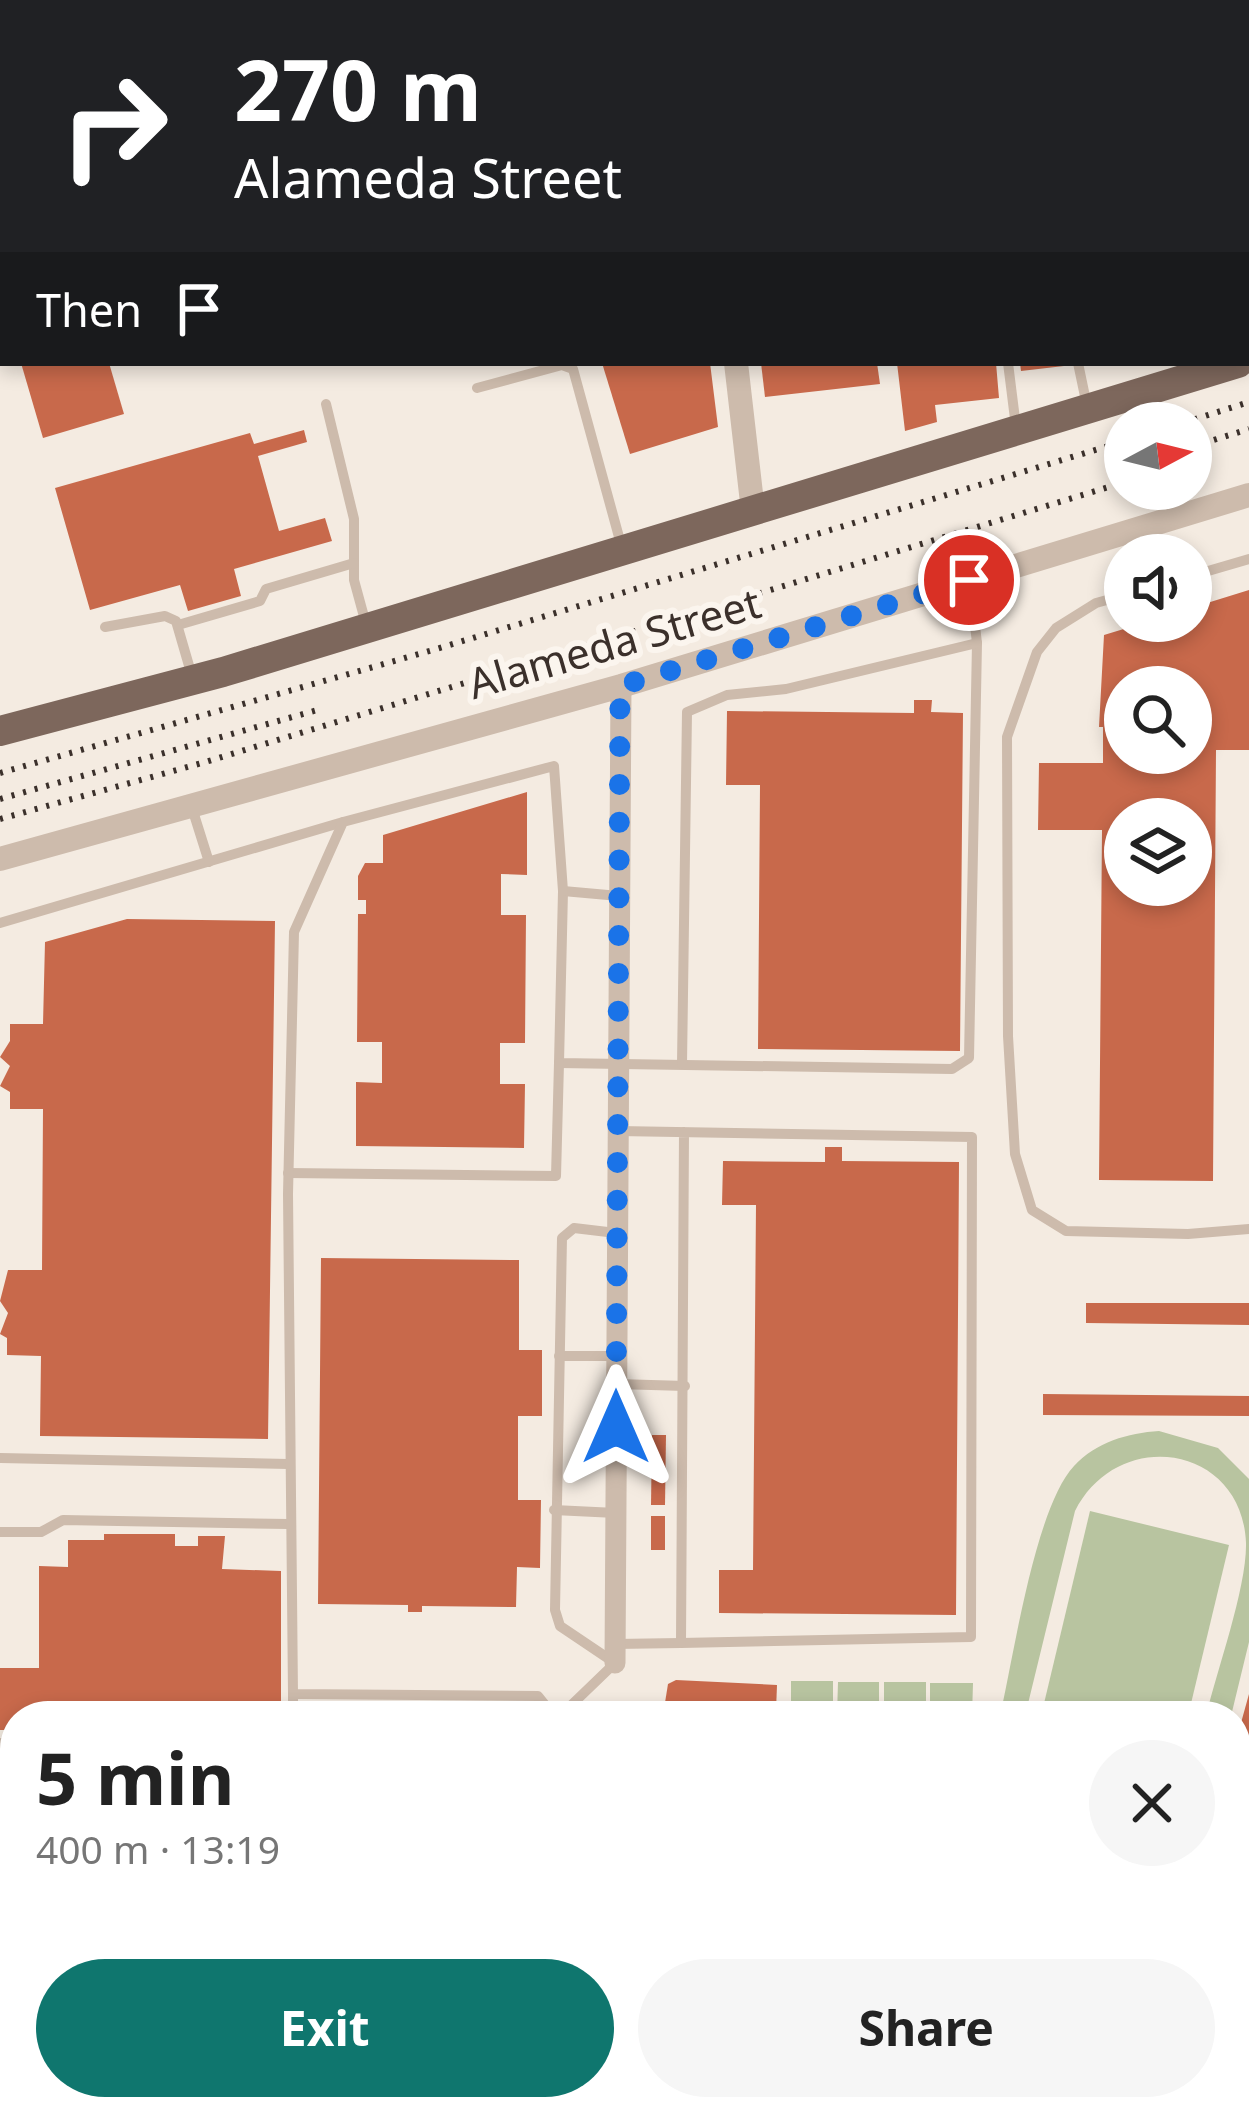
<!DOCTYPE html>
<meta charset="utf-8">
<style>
body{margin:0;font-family:"Noto Sans",sans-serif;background:#f6f6f6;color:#222;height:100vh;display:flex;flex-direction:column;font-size:45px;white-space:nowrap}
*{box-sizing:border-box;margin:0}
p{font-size:39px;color:#767676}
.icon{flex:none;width:66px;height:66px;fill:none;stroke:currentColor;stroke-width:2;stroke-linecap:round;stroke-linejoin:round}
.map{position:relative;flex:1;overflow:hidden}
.sheet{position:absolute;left:0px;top:1701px;width:1251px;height:420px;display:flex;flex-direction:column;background:#fff;border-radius:48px 48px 0 0;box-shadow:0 6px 18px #0003}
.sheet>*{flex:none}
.top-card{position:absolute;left:0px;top:0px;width:1251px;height:366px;box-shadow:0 6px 18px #0003;background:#202124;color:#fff;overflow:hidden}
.needle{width:78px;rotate:83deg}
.fabs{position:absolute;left:1104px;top:402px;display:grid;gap:24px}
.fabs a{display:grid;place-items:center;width:108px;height:108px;border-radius:50%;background:#fff;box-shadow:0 6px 18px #0003;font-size:60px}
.pin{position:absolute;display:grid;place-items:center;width:102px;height:102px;color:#fff;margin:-51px;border:6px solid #fff;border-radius:50%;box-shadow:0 3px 12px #0007}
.me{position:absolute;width:132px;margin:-66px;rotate:0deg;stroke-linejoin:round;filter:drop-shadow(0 0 9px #0008)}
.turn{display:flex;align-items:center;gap:42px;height:252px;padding:0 36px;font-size:54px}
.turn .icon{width:156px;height:156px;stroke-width:2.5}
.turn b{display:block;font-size:84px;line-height:102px}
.then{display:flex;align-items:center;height:114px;padding:0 36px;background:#0003;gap:24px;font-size:45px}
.round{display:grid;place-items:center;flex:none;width:126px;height:126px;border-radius:63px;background:#f6f6f6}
.head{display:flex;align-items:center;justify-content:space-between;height:204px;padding:0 36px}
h1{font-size:72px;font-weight:700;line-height:90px}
.primary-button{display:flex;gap:24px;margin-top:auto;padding:24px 36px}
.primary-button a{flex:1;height:138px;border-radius:72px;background:#0f766e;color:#fff;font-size:48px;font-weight:700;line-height:138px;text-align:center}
.primary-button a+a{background:#f6f6f6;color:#222}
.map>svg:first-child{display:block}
</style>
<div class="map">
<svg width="1249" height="2121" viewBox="0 0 1249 2121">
<rect width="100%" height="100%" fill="#f4ebe1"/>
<g fill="#b8c4a0">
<path d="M1159,1431L1218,1448L1249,1479V1642L1231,1716H1206C1217,1670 1247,1587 1246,1543C1242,1444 1118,1426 1075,1511L1025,1716H1000C1014,1655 1035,1508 1074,1466C1096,1442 1128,1433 1159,1431Z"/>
<polygon points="1090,1511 1229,1545 1188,1716 1041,1716"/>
<rect x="791" y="1681" width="42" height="35"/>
<polygon points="838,1682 879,1682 879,1716 837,1716"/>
<rect x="884" y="1682" width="42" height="34"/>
<polygon points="930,1683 973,1683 972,1716 930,1716"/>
<polygon points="718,2106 934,2106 934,2121 753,2121"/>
<polygon points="952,2106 1222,2106 1222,2116 1216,2121 951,2121"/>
</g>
<g fill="#c8694b" fill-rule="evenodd">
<polygon points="21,363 109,363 124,414 43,438"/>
<polygon points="602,363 710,363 718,427 630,454"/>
<polygon points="761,363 877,363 880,384 765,397"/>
<polygon points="897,363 996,363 999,398 935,405 937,422 905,431"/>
<polygon points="1020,363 1064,363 1064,366 1021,371"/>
<polygon points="304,430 307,442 258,456 279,531 325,518 332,541 234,569 241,596 188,611 180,585 90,610 55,488 250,433 254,444"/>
<path d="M1249,590V750H1216L1213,1181L1099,1180L1102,830H1038L1039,763H1103V727H1099L1104,635L1150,621H1191V608ZM1125,687H1191V753H1125ZM1125,819H1191V885H1125Z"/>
<polygon points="914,700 932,700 931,712 963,713 960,1051 758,1049 760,785 726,785 727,711 914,713"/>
<polygon points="527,792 527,875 501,874 501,915 526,915 525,1043 500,1043 500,1084 525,1084 524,1148 356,1146 356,1082 382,1083 382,1042 357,1042 358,914 366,914 366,900 358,900 358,876 365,863 383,863 383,835"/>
<polygon points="127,919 275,921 268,1439 40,1436 41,1356 7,1355 7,1338 0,1334 8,1313 0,1301 8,1270 42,1270 43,1109 10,1109 10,1092 0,1086 10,1066 0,1057 10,1041 10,1024 43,1024 45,942"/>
<polygon points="825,1147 842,1147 842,1161 959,1162 956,1615 719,1613 719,1570 753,1570 756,1205 722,1205 723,1161 825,1162"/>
<polygon points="321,1258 519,1260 519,1350 542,1350 542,1416 518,1416 518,1500 541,1500 540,1568 517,1567 516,1607 422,1606 422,1612 408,1612 408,1605 318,1604"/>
<polygon points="1086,1303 1249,1303 1249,1325 1086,1323"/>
<polygon points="1043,1394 1249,1396 1249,1416 1043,1415"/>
<polygon points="652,1435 666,1435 665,1505 651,1505"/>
<rect x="651" y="1516" width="14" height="34"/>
<polygon points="104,1534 175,1534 175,1546 198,1546 198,1536 225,1536 222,1569 281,1571 281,1716 15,1716 15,1730 0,1730 0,1668 39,1668 39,1566 68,1567 68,1540 104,1540"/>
<polygon points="676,1680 777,1685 776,1711 663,1715 668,1684"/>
<polygon points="1249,1694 1249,1786 1236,1783 1236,1741"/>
<polygon points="407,1710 459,1710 458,1716 407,1716"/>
<polygon points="1243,1811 1249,1813 1249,1847 1236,1844"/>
<polygon points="1236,1886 1249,1889 1249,1906 1236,1904"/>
<rect x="0" y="1917" width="15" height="86"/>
</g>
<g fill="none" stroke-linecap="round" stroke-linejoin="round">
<g stroke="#cdbbac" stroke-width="10">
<polyline points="553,0 553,3"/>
<polyline points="1160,0 1160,3"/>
<polyline points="868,3 879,0"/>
<polyline points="1248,70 1249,70"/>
<polyline points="1248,265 1249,265"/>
<polyline points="1008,363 1016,427"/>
<polyline points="1078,363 1087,406"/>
<polyline points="477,388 562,365 573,369 622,548"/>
<polyline points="326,404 354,519 354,580 366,624"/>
<polyline points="1191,576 1249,559"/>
<polyline points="1125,595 1096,603 1056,628 1037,652 1007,737 1008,1036 1015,1154 1032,1210 1066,1231 1188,1234 1249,1229"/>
<polyline points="178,625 260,601 266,589 354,563"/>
<polyline points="105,627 165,616 176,621 192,676"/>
<polyline points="192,808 209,862"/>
<polyline points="619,896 563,891 559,1063 952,1069 969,1058 977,643 970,583"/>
<polyline points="0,923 343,822"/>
<polyline points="682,1064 687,712 727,695 786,689 977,643"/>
<polyline points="618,1131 972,1137 971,1637 681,1643 684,1132"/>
<polyline points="288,1173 556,1176 559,1063"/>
<polyline points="559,1356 617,1356"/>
<polyline points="617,1384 685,1386"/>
<polyline points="0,1458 288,1464"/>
<polyline points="554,1510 616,1513"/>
<polyline points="0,1532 41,1532 63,1520 288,1524"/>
<polyline points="615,1644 681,1643"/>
<polyline points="293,1716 293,1694"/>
<polyline points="554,1716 538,1696 293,1694 288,1194 294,932 343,822 554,766 563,891"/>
<polyline points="560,1716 615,1663 560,1626 555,1610 562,1238 574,1228 616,1233"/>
<polyline points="0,1743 10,1748 7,1896 0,1901"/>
<polyline points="285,2106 285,2112 564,2113 569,2106"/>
<polyline points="0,2109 285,2112"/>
</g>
<g stroke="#cdbbac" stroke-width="21">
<polyline points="0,141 3,141"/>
<polyline points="615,1663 621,686"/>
</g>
<g stroke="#cdbbac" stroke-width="24">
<polyline points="693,0 693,3"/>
<polyline points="736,363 753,511"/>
<polyline points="0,859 621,686 1249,495"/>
</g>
<polyline stroke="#7d675c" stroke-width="30" points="0,731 223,672 1238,363"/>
<g stroke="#3b302b" stroke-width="6" stroke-dasharray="3 9" stroke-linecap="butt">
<polyline points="1183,423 1249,402"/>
<polyline points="1191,447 1249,429"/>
<polyline points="0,773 433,650 1125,441"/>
<polyline points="0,799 321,709"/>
<polyline points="0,819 202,763 1125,482"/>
</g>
</g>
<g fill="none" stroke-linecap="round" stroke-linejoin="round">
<polyline stroke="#1a73e8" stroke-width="21" stroke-dasharray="0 37.8" points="616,1427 620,686 969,580"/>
</g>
<g text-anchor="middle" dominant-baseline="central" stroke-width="12" stroke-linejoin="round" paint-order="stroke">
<g font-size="42" fill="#3b302b" stroke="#fbf5ee">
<text transform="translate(614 642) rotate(-16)">Alameda Street</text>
</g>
</g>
</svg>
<div class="fabs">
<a><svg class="needle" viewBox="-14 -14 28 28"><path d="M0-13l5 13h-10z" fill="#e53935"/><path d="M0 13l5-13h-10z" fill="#767676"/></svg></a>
<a><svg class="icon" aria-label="sound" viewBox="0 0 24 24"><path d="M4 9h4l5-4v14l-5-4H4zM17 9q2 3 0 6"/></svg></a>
<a><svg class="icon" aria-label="search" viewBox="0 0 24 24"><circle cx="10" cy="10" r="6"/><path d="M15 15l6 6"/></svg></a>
<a><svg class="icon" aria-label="layers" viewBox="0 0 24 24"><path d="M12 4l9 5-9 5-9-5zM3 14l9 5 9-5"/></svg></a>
</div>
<div class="pin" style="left:969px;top:580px;background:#d93025"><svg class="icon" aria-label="arrive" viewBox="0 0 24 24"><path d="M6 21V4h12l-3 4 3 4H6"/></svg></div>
<svg class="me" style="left:616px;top:1427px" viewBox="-20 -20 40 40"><path d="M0-17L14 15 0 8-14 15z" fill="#1a73e8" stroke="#fff" stroke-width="4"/></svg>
<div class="top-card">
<div class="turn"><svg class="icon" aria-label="right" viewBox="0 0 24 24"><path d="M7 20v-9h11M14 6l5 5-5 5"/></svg><div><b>270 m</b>Alameda Street</div></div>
<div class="then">Then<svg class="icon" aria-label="arrive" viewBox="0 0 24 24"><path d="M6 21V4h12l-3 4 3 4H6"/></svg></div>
</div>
<section class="sheet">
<div class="head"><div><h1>5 min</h1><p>400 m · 13:19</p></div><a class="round"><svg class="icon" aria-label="close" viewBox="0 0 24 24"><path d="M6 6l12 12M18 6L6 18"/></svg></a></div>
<div class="primary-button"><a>Exit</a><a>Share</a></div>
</section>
</div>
